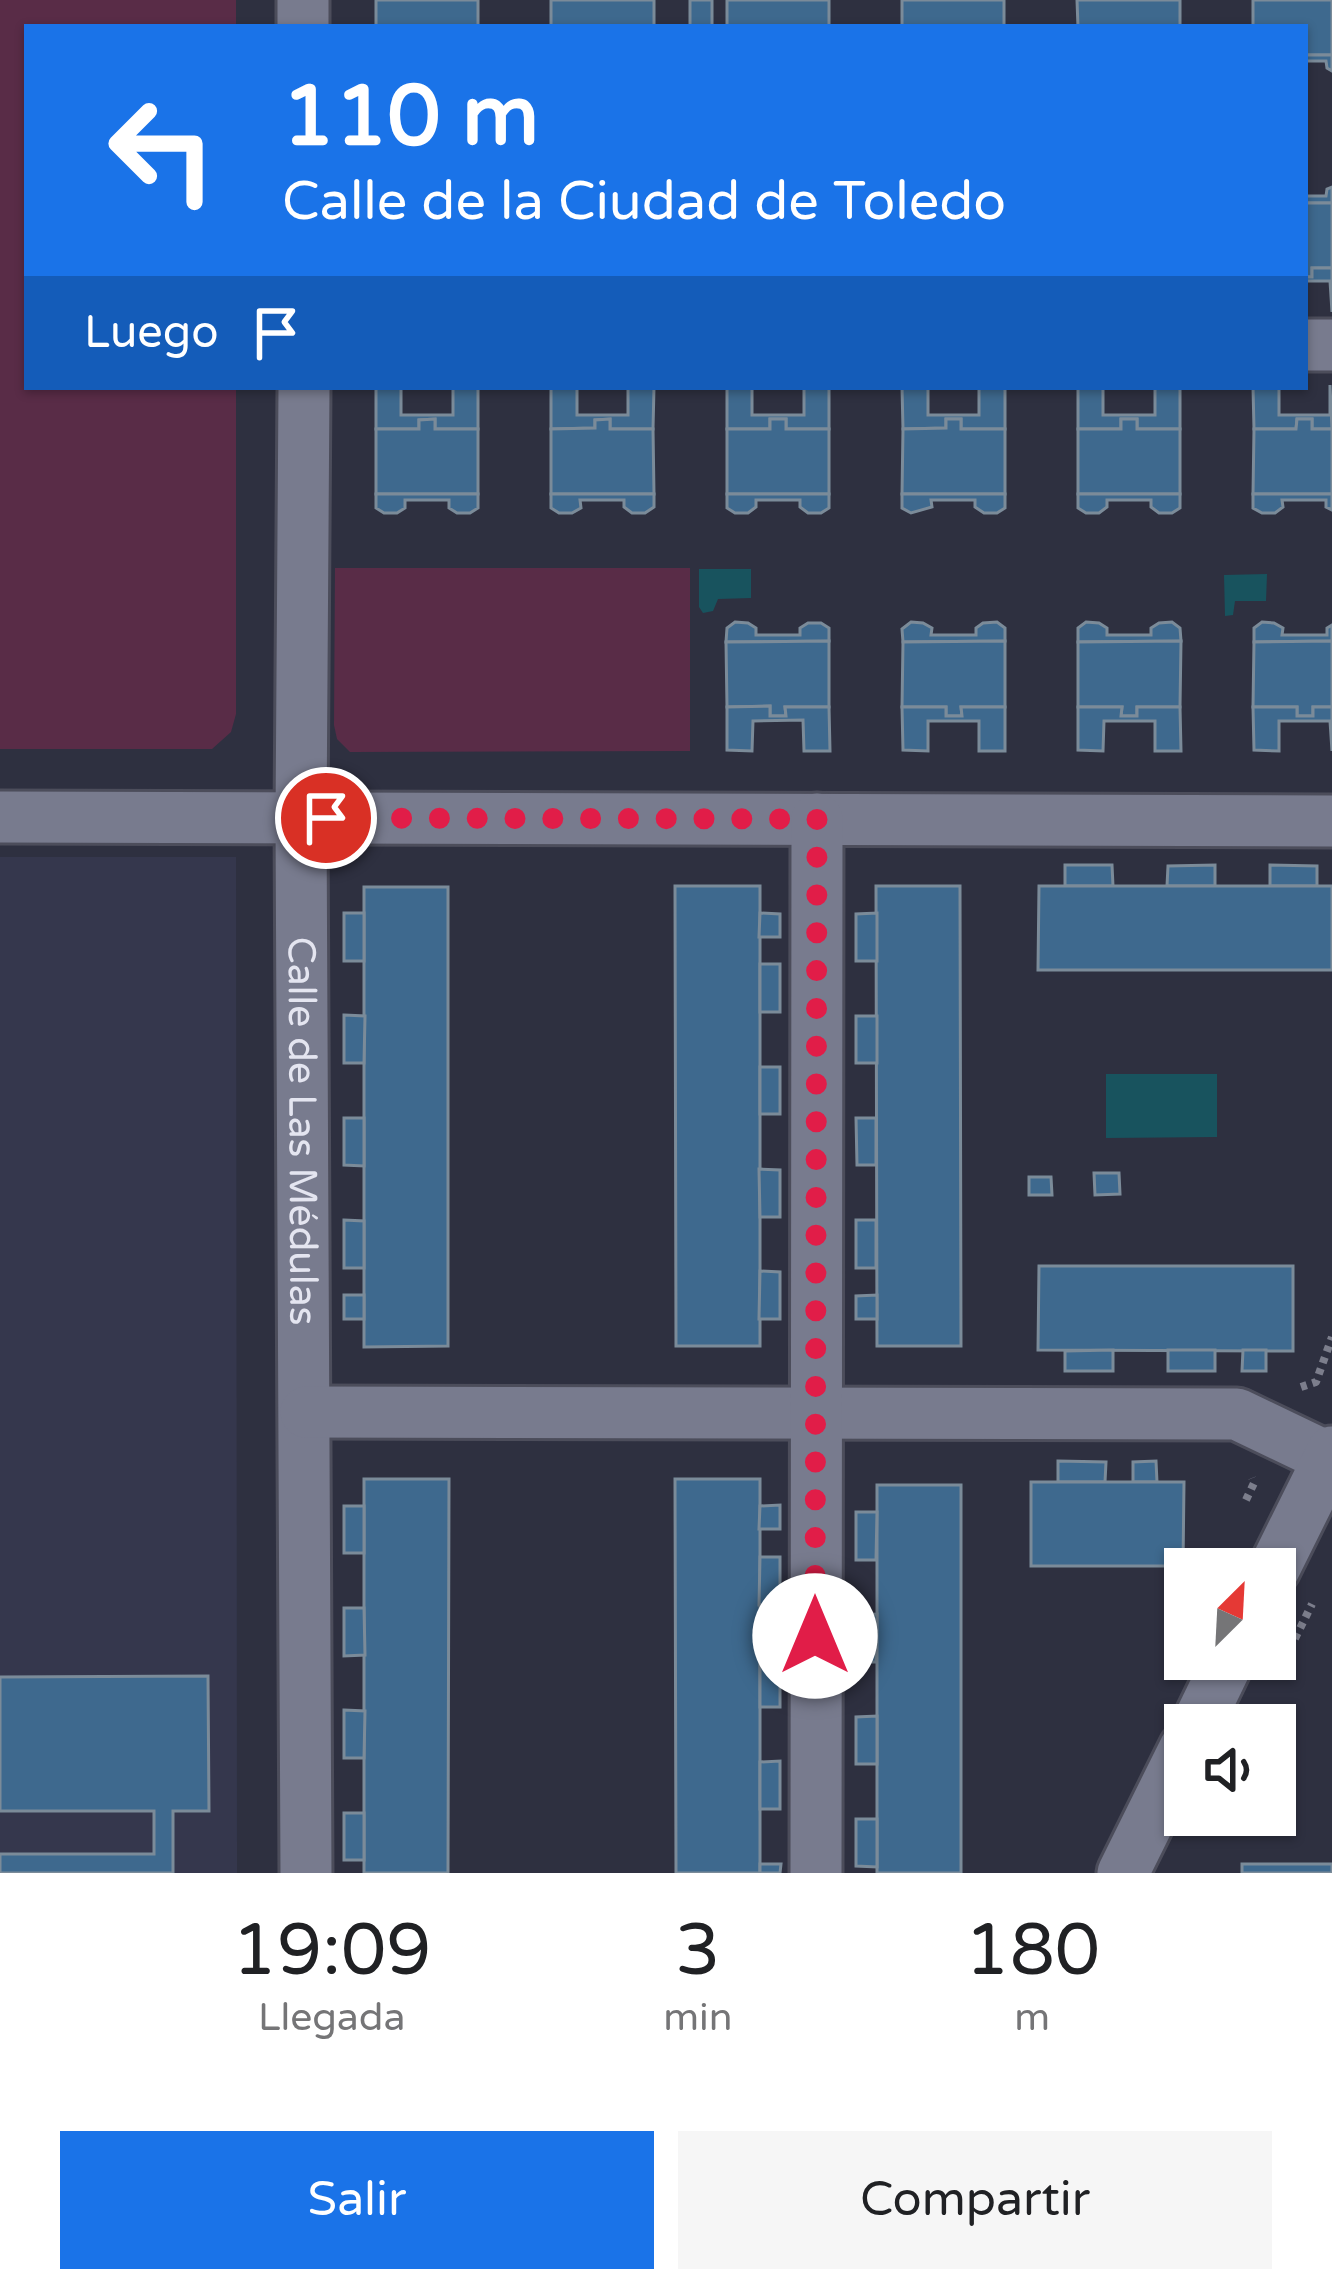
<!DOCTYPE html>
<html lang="es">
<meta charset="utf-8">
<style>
body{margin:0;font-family:"Varela Round",sans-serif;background:#f6f6f6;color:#202124;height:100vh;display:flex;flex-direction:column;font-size:45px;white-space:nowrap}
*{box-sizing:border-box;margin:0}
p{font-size:39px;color:#757577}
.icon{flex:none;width:66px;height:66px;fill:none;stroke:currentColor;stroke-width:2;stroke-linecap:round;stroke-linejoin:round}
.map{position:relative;height:1873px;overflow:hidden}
.details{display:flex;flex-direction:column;background:#fff;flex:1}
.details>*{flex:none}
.hud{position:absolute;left:24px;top:24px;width:1284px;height:366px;border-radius:0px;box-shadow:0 3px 9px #0004;background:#1a73e8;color:#fff;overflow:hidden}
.needle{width:78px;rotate:24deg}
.buttons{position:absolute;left:1164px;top:1548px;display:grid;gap:24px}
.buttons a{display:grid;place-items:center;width:132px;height:132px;border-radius:0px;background:#fff;box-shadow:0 3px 9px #0004;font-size:60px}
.pin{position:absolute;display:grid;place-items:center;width:102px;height:102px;color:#fff;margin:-51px;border:6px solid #fff;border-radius:50%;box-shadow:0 3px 12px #0007}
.me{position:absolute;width:132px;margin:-66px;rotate:0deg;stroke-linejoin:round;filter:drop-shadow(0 0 9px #0008)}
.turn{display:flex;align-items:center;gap:42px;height:252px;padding:0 60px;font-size:54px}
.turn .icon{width:156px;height:156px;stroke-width:2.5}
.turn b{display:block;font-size:84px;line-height:102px}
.then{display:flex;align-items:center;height:114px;padding:0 60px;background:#0003;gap:24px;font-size:45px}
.eta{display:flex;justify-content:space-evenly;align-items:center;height:204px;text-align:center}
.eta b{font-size:72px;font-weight:600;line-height:84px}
.button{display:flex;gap:24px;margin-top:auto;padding:24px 60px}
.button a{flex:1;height:138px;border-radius:0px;background:#1a73e8;color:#fff;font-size:48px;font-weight:600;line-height:138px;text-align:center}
.button a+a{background:#f6f6f6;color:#202124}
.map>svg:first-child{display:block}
</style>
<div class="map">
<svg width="1332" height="1873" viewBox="0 0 1332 1873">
<rect width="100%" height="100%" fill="#2e3040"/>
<polygon fill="#35374d" points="0,857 236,857 237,1873 0,1873"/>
<g fill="#592c47">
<polygon points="0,0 236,0 236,27 27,27 27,387 236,387 236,714 231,732 212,749 0,749"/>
<polygon points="335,568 690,568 690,751 350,752 337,739 334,725"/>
</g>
<g fill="#18535e">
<polygon points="699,569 751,569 751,598 718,599 713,611 703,613 699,607"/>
<polygon points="1267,574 1266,601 1235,601 1233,615 1225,616 1224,575"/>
<polygon points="1106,1074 1217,1074 1217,1137 1106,1138"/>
</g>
<g fill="#3e698e" stroke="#7b8b99" stroke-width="3">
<rect x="376" y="0" width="102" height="27"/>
<rect x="551" y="0" width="103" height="27"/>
<rect x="690" y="0" width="22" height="27"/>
<rect x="727" y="0" width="102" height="27"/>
<rect x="902" y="0" width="102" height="27"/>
<polygon points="1077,0 1180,0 1180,27 1078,27"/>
<polygon points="1253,0 1332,0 1332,55 1305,55 1305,27 1253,27"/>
<polygon points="1305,55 1332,55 1332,71 1327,68 1326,61 1305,61"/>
<polygon points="1332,187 1332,203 1305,203 1305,196 1326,196 1327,189"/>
<polygon points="1305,203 1332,203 1332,268 1312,268 1312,277 1305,277"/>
<polygon points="1312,268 1332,268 1332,312 1330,281 1305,281 1305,277 1312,277"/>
<polygon points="1330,385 1332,429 1312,429 1312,419 1297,419 1296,429 1254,429 1253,387 1279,387 1279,415 1330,415"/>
<polygon points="376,387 401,387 401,415 453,415 453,387 478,387 478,429 435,429 435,419 419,420 419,429 376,429"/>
<polygon points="551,387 577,387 577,415 628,415 628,387 654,387 653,429 610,429 610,419 595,420 595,428 551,429"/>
<polygon points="727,387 752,387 752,415 804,415 804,387 829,387 829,429 786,429 786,419 770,419 770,429 727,429"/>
<polygon points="902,387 928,387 928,415 979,415 979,387 1005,387 1005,429 961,429 961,419 946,419 946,428 903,429"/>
<polygon points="1078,387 1103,387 1103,415 1155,415 1155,387 1180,387 1180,429 1137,429 1137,419 1121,419 1121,429 1078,429"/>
<polygon points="435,419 435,429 478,429 478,494 376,494 376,429 419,429 419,420"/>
<polygon points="610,419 610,429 653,429 654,494 551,494 551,429 595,428 595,420"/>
<polygon points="770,419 786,419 786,429 829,429 829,494 727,494 727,429 770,429"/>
<polygon points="946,419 961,419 961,429 1005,429 1005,494 902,494 903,429 946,428"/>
<polygon points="1121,419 1137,419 1137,429 1180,429 1180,494 1078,494 1078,429 1121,429"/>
<polygon points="1297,419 1312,419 1312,429 1332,429 1332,494 1253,494 1254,429 1296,429"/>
<polygon points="376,494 478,494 478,508 470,513 457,513 449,508 449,500 405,500 405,508 397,513 384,513 376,508"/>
<polygon points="551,494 654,494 654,507 645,513 632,513 624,507 624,500 580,500 581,508 572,513 559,513 551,508"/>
<polygon points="727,494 829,494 829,508 821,513 808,513 800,507 800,500 756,500 756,507 748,513 735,513 727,508"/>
<polygon points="902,494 1005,494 1005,508 997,513 984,513 975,507 975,500 931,500 932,507 911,513 902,508"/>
<polygon points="1078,494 1180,494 1180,508 1172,513 1159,513 1151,507 1151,500 1107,500 1107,507 1099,513 1086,513 1078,508"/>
<polygon points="1253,494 1332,494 1332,510 1326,507 1326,500 1282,500 1283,507 1275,513 1262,513 1253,508"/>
<polygon points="735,622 748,623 756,628 756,635 800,635 800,628 808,623 821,623 829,628 829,641 726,642 727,628"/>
<polygon points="911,622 923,623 932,628 931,635 976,635 976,628 983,623 997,622 1005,628 1005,641 903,642 902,629"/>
<polygon points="1086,622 1099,623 1107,628 1107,635 1151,635 1151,628 1159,623 1172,622 1180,628 1181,641 1078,642 1078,628"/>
<polygon points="1262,622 1274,623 1283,628 1282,635 1327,635 1327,628 1332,625 1332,641 1254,642 1254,628"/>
<polygon points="829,641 829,707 785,707 786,716 770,716 770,706 727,707 726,642"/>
<polygon points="1005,641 1005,707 961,707 962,716 946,716 946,707 902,707 903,642"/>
<polygon points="1181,641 1180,707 1137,707 1137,716 1121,716 1122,707 1078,707 1078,642"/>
<polygon points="1332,641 1332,707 1313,707 1313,716 1297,716 1297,707 1253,707 1254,642"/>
<polygon points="770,706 770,716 786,716 785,707 829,707 830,751 804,751 803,720 753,721 752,751 727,750 727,707"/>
<polygon points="902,707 946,707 946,716 962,716 961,707 1005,707 1005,751 979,751 979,721 928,721 928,751 903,750"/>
<polygon points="1078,707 1122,707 1121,716 1137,716 1137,707 1180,707 1181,751 1155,751 1155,721 1104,721 1103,751 1078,750"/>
<polygon points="1253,707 1297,707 1297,716 1313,716 1313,707 1332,707 1332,751 1330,721 1279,721 1279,751 1254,750"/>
<polygon points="1065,865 1112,865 1113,886 1065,886"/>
<polygon points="1215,865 1215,886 1167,886 1168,866"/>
<polygon points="1270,865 1317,866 1317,886 1270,886"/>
<polygon points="675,886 760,886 760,1346 676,1346"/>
<polygon points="876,886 960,886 961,1346 877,1346"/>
<polygon points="1039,886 1332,886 1332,970 1038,970"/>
<polygon points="364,887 448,887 448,1346 364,1347"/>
<rect x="344" y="913" width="20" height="48"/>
<polygon points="760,913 780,914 780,937 759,937"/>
<polygon points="877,913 877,961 856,961 856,914"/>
<rect x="760" y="964" width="20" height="48"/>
<polygon points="344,1015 365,1016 364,1063 344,1063"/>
<rect x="856" y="1016" width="21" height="47"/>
<rect x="760" y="1067" width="20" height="47"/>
<polygon points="344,1118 364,1118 364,1166 344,1165"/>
<polygon points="856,1118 876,1118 876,1165 857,1165"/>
<polygon points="759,1169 780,1170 780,1217 760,1217"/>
<polygon points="1094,1173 1119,1173 1120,1194 1095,1195"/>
<polygon points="1029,1177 1051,1177 1052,1195 1029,1195"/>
<polygon points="344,1220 364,1221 364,1268 344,1268"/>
<rect x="856" y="1220" width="20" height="48"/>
<polygon points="1039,1266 1293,1266 1293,1351 1038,1350"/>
<polygon points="760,1271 780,1272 780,1319 759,1319"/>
<rect x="344" y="1295" width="20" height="24"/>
<polygon points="877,1295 877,1319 856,1319 856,1296"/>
<polygon points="1113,1350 1113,1371 1065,1371 1065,1351"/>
<rect x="1168" y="1350" width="47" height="21"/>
<polygon points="1243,1350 1266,1350 1266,1371 1242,1371"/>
<polygon points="1058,1461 1106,1462 1105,1482 1058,1482"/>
<polygon points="1156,1461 1157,1482 1133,1482 1133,1462"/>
<polygon points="364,1479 449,1479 448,1873 364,1873"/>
<polygon points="675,1479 760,1479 760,1873 676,1873"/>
<polygon points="1031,1482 1184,1482 1183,1566 1031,1566"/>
<rect x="877" y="1485" width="84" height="388"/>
<polygon points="780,1505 780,1529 759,1529 760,1506"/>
<rect x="344" y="1506" width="20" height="47"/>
<polygon points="856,1512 877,1512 876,1560 856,1560"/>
<polygon points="760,1557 780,1557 780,1604 759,1605"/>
<polygon points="344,1608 364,1608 365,1655 344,1656"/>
<polygon points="877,1614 876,1662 856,1662 856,1615"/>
<rect x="760" y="1659" width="20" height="48"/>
<polygon points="208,1676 209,1811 173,1811 173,1873 0,1873 0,1854 154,1854 154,1811 0,1811 0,1677"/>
<polygon points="344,1710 365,1711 364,1758 344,1758"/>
<polygon points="877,1716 877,1764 856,1764 856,1717"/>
<polygon points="780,1761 780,1809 760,1809 760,1762"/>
<rect x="344" y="1813" width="20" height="47"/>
<polygon points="856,1819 877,1819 877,1867 856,1866"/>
<polygon points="760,1864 781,1864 780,1873 760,1873"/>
<rect x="1242" y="1864" width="90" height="9"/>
</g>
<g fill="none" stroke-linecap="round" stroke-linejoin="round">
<defs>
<g id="minor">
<polyline points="303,0 303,27"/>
<polyline points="1305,345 1332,345"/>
<path id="s1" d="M304,387L301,818L306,1873"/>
<polyline points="0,817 1332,821"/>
<polyline points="306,1412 1237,1414 1329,1458"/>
<polyline points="1274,1569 1332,1452"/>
<polyline points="1197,1725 1229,1659"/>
<polyline points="816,1873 817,819"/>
<polyline points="1123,1873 1185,1748"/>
</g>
</defs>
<use href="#minor" stroke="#4c4d5b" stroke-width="57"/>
<g stroke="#7c7e8c" stroke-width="8" stroke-dasharray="6 6" stroke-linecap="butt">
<polyline points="1301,1387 1316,1382 1332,1337"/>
<polyline points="1246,1500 1254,1483 1252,1478"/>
<polyline points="1279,1671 1312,1604"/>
</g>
<use href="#minor" stroke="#787b8e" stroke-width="51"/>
</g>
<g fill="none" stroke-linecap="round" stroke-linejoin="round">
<polyline stroke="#e11d48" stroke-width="21" stroke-dasharray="0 37.8" points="326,818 817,819 815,1636"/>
</g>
<g text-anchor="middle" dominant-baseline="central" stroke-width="12" stroke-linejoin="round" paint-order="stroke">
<g font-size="39" fill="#e4e5f0" stroke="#181920">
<text stroke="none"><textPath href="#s1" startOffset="744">Calle de Las Médulas</textPath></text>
</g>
</g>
</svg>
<div class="buttons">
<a><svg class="needle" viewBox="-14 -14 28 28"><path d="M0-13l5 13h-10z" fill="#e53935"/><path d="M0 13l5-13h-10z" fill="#757577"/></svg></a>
<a><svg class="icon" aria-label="sound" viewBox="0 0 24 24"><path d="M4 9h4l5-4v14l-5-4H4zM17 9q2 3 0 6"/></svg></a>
</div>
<div class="pin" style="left:326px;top:818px;background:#d93025"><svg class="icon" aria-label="arrive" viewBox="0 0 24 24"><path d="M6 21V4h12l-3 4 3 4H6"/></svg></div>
<svg class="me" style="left:815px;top:1636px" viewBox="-20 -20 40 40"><circle r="19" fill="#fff"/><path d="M0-13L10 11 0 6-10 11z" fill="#e11d48"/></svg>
<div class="hud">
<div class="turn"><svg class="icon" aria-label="left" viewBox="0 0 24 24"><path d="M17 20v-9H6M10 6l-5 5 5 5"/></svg><div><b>110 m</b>Calle de la Ciudad de Toledo</div></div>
<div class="then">Luego<svg class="icon" aria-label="arrive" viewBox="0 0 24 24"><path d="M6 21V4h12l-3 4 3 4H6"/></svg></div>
</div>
</div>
<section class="details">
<div class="eta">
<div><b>19:09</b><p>Llegada</p></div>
<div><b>3</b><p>min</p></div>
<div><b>180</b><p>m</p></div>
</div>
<div class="button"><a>Salir</a><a>Compartir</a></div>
</section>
